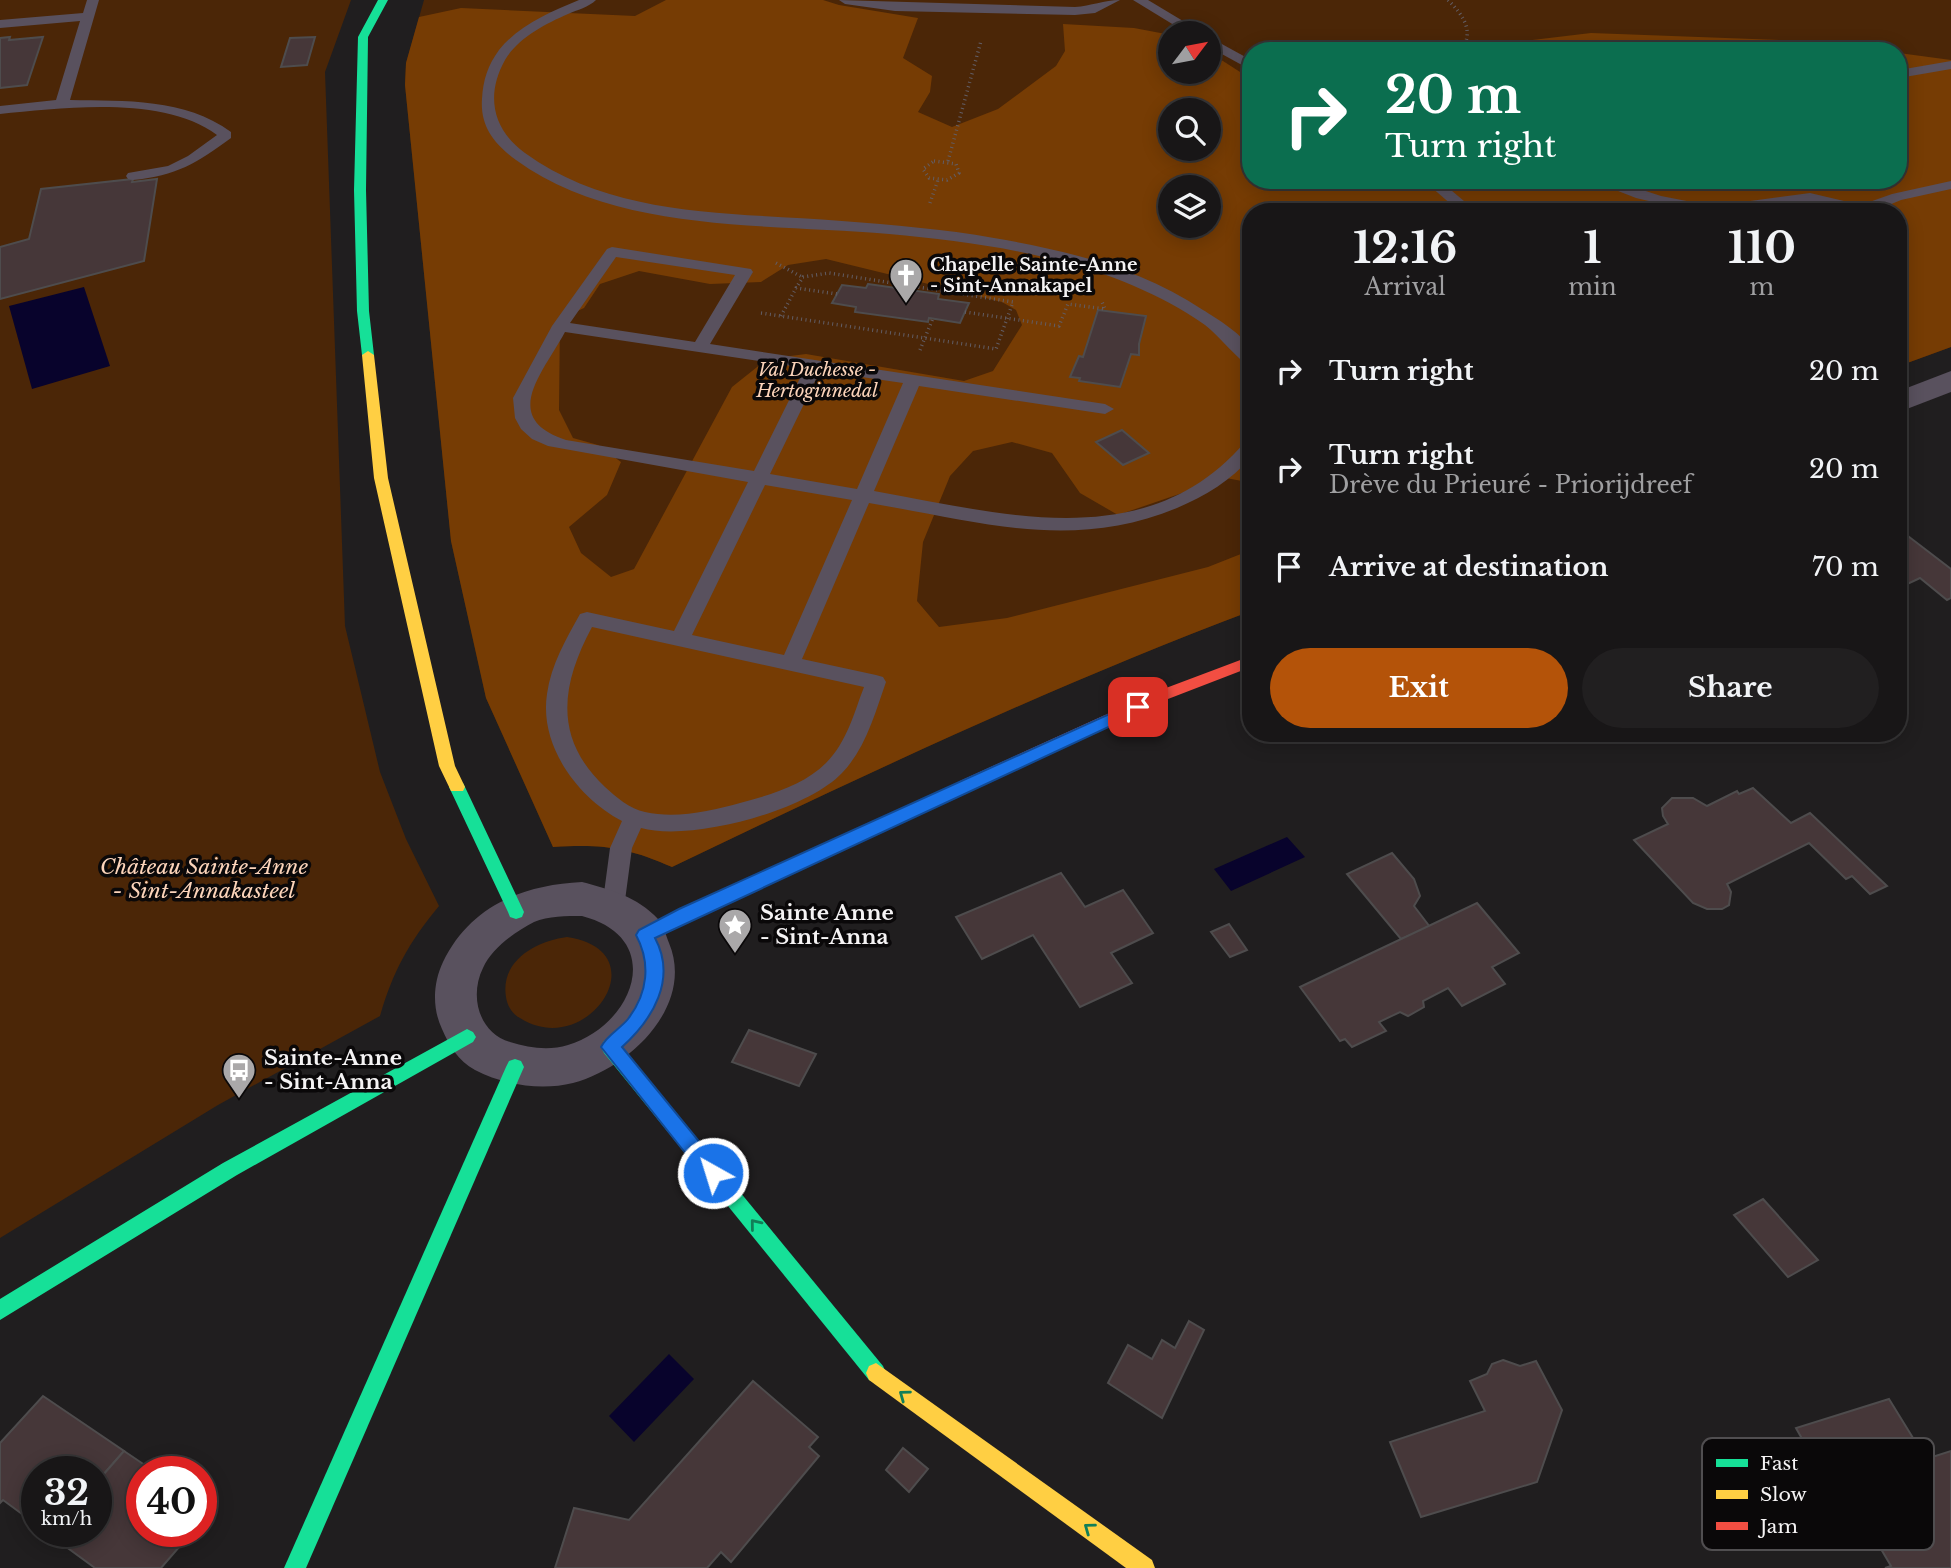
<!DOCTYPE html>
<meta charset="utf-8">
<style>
body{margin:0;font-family:"Libre Baskerville",serif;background:#211f20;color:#f1f3f6;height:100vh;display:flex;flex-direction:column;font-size:26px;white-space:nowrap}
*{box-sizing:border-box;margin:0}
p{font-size:23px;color:#9f9fa1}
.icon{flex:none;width:38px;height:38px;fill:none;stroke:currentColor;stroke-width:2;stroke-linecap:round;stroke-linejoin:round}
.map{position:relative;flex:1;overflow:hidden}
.side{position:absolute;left:1242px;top:203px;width:665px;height:539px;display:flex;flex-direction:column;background:#181617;border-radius:28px;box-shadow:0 4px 18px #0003,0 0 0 2px #363536}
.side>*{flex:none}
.guide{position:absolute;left:1242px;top:42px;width:665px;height:147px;border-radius:28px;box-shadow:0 4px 18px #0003,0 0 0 2px #363536;background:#0b6e4f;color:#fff;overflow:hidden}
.needle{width:46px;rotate:58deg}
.tools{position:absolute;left:1158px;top:21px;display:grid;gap:14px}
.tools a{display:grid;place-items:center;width:63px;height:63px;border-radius:50%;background:#181617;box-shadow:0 4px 18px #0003,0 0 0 2px #363536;font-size:35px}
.speed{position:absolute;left:21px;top:1456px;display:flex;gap:14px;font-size:35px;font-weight:700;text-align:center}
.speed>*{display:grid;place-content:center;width:91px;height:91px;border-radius:50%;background:#181617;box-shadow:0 4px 18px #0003,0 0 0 2px #363536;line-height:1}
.speed small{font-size:18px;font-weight:400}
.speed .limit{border:10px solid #d22;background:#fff;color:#111}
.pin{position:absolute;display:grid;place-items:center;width:60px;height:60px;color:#fff;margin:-30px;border-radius:14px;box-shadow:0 4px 10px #0006}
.me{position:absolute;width:77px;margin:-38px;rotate:321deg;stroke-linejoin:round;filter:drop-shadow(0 0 5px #0008)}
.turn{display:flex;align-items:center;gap:24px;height:147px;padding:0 28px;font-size:32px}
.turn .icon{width:91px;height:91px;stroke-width:2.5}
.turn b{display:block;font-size:49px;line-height:60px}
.eta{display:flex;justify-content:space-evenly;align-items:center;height:119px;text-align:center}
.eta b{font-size:42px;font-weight:700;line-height:49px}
.primary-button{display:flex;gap:14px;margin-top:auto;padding:14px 28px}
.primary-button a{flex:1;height:80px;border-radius:42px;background:#b45309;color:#fff;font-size:28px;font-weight:700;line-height:80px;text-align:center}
.primary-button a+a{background:#211f20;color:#f1f3f6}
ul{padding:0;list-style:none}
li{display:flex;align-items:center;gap:21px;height:98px;padding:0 28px}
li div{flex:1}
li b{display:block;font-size:26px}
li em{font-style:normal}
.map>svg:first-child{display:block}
</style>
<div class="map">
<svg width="1951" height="1568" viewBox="0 0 1951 1568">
<rect width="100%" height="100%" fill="#201e1f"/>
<g fill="#4b2607" fill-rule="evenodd">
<path d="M0,0H351L325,72L345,626L380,772L406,839L439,906C409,942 393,971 380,1016L218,1105L0,1238Z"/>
<path d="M424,0H1951V347L1899,366V212H1251V611C1054,685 862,776 672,867C626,847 603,844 553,847L486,698L451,541L405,85L406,63ZM1171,33H1209V72H1171ZM1251,51H1899V180H1251ZM1171,110H1209V149H1171ZM1171,187H1209V226H1171Z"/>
<path d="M567,937C661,951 587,1061 520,1018C512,1014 507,1005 506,997C500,960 537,941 567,937Z"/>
</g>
<g fill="#763c04" fill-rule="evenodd">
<path d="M666,0H823L839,5L918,18L903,58L932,76L930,92L918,112L952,127L998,109L1056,66L1065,51L1063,24L1134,28L1171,35V72H1209V52L1251,79V180H1899V53L1951,60V347L1899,366V212H1251V486L1247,482L1226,478L1118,515L1080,493L1052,453L1012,442L973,451L950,476L923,542L917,601L939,627L1007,618L1208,567L1251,550V611C1054,685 862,776 672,867C626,847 603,844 553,847L486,698L451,541L405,85L406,63L419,17L461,8L635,16ZM1171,110H1209V149H1171ZM1171,187H1209V226H1171ZM826,259L1002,302L1016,310L1022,325L993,371L964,381L806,354L767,359L732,387L634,569L611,577L581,553L569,527L607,495L621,462L598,445L573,438L559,410L560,319L584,308L600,284L639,271L710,284L761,282L788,265Z"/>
<polygon points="1591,33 1808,41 1882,51 1440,51"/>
</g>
<g fill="#08032c">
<polygon points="84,287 110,366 32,389 9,306"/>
<polygon points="1287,837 1305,857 1231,891 1214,869"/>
<polygon points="669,1354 694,1379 634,1442 609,1416"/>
</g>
<g fill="#463739" stroke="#4e4c4d" stroke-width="2">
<polygon points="10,37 9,40 43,37 27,85 0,88 0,38"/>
<polygon points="315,37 307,65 281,67 290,38"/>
<polygon points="133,179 132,182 157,179 144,261 0,299 0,247 29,239 41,189"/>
<polygon points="868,284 939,294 938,299 969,303 960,323 929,318 928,322 855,312 856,307 832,303 842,285 866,288"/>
<polygon points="1098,310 1146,316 1139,344 1139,355 1131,354 1120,387 1079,381 1080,378 1070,377 1079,356 1083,357"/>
<polygon points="1122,430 1149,453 1123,465 1096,442"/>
<polygon points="1904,533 1951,569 1951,598 1947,600 1920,578 1899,588 1899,535"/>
<polygon points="1753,788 1791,823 1810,813 1887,886 1870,894 1852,876 1846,879 1809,843 1727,884 1731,892 1729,905 1722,909 1707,909 1693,903 1634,840 1668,824 1663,816 1662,808 1672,798 1693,798 1707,806 1737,791 1739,794"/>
<polygon points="1392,853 1414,879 1420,896 1414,906 1430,927 1401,939 1347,874"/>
<polygon points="1061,873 1085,907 1123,890 1153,933 1111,953 1132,983 1080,1007 1033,935 982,959 956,917"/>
<polygon points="1477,903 1519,953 1492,967 1505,984 1462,1006 1448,988 1423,1001 1424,1007 1408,1016 1400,1012 1379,1022 1386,1031 1352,1047 1345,1039 1340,1041 1300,987"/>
<polygon points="1229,924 1247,950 1230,957 1211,932"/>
<polygon points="749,1030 816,1054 799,1086 732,1062"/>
<polygon points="1763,1199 1818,1260 1788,1277 1734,1215"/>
<polygon points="1189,1321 1204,1330 1162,1418 1108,1383 1128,1345 1152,1359 1162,1340 1175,1348"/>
<polygon points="1503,1360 1520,1366 1536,1361 1562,1410 1537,1482 1421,1517 1390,1442 1485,1411 1470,1381 1487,1374 1492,1364"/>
<polygon points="753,1381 818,1437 809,1447 819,1456 731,1562 721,1552 707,1568 555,1568 574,1508 629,1520"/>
<polygon points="43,1396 124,1451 96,1483 96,1472 37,1472 37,1525 3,1500 0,1503 0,1443"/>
<polygon points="1889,1399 1926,1459 1951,1451 1951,1568 1885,1568 1891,1566 1845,1488 1832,1492 1796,1428"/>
<polygon points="903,1448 928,1469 909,1492 886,1470"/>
<polygon points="124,1451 155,1472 142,1472 142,1531 193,1531 161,1568 95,1568 50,1535 53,1531 96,1531 96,1483"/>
</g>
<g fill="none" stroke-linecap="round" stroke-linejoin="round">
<g stroke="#625d65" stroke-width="3.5" stroke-dasharray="1 3.5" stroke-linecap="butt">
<path d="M1448,0C1463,15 1475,31 1461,51"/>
<polygon points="934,161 956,164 959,173 947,180 929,178 923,169"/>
<polyline points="948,161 981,41"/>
<polyline points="930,203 938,180"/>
<polyline points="776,263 802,277"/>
<polyline points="965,312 1059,326 1068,304 1105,309 1102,302"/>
<polyline points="761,313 996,349 1013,302 829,273 803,277 796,288"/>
<polyline points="781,316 796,288 837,294"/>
<polyline points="920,350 933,318"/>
</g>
<g fill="#59515e" fill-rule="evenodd">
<path d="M87,0H99L70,100C125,101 185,98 231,132V138C197,163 176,176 133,180L128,179L126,176L128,173L168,166L188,156L217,135C163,95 63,108 0,114V106L56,100L80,21L0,28V20L83,13Z"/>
<path d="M579,0H596C589,7 577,10 568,14C545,24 518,38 505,60C485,96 493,130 525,153C616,219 734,212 842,221C893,225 944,229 994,238C1066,250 1142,269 1203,310C1216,318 1246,336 1251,351C1253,355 1251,363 1251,367C1243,365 1217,334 1205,325C1161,294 1108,273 1056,260C1001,246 945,239 889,234C768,223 618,234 516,160C494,144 480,126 482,99C483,80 488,65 499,50C519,25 550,12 579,0Z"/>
<path d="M839,0L1075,7C1091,6 1104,0 1120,0L1095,13L1075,15L895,11L845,4Z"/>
<polygon points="1133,0 1148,0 1203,33 1187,33"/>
<polygon points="1209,37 1251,60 1251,70 1209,47"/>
<polygon points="1951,61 1951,69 1899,78 1899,70"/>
<polygon points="1423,180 1439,180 1477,212 1460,212"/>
<polygon points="1590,180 1612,180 1661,196 1702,204 1728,204 1810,193 1861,205 1892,194 1951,181 1951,189 1901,200 1872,212 1851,212 1825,204 1803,201 1740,212 1696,212 1636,198"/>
<path d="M612,247L751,269L753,272L710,344L1105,404L1114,409L1105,414L919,386L874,491C1000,513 1147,557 1245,442L1251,440V457C1232,480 1205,496 1177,508C1070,552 978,521 869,503L802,659L876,675L883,677L886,682C875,713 866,748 842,773C806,811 691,842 641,828L632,848L624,908L621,915L613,917L605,915L602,908L610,848L622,821C578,798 539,746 547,694C551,665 566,639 580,614L587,612L674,631L748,482L548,446L532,439L521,429L515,418L513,398L552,326L607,249ZM616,257L735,275L695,342L570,323ZM565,332L805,368L754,471L566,440C499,418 543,373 565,332ZM820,371L903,383L857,489L770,474ZM765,485L852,500L784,655L692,635ZM592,627L864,687C854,713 847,742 826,763C804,785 770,795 740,803C711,811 676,819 645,812C630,809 616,797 605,787C553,738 561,685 592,627Z"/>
</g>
<g fill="#59515e" fill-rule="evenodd">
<polygon points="1951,371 1951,392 1899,412 1899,391"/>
<path d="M582,882C609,889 638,897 658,919C663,925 666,935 669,943C695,1005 630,1068 573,1083C541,1091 504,1085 475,1070C458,1061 449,1045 442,1029C432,1008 433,983 443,962C470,906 522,885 582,882ZM582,916C667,938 634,1025 568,1045C549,1051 529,1048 510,1042C479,1033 469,996 483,968C492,948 515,932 534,922C548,916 567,916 582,916Z"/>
</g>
<g fill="#16e098" fill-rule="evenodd">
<polygon points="378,0 388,0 368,37 366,190 369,311 374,355 368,359 362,355 357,311 354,190 358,37"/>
<polygon points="966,779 972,781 974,785 972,789 691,919 651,940 645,942 639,940 637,935 639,930 679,909"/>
<polygon points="457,781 463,783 465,787 524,912 522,917 516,919 510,917 508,912 449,787 451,783"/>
<polygon points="467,1029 473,1032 476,1037 473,1042 237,1175 0,1320 0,1299 223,1163"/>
<polygon points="610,1039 616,1041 883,1366 886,1373 883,1380 876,1383 869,1380 604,1053 601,1047 604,1041"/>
<polygon points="515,1059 521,1061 524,1067 306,1568 284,1568 506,1067 509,1061"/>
</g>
<g fill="#ffcf43" fill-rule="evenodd">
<polygon points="368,351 374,355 388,478 455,766 465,787 463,791 451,791 439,766 374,478 362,355"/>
<polygon points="876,1363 1152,1560 1155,1568 1126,1568 869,1380 866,1373 869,1366"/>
</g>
<polygon fill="#f24e42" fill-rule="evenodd" points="1251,656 1251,667 1168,699 972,789 960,789 958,785 960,781 1158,691"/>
</g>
<defs><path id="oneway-chevron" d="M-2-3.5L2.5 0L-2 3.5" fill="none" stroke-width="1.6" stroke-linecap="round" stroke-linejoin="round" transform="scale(1.75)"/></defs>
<g stroke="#117f58">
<use href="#oneway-chevron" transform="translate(755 1224) rotate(-129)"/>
<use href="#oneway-chevron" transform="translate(904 1395) rotate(-144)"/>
<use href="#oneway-chevron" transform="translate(1089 1528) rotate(-144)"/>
</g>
<path fill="#1a73e8" stroke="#114b97" stroke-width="2" d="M1138,701L1143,703L1146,707L1143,711L655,938C677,979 653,1019 622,1047L720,1167L722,1173L720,1179L713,1182L706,1179L601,1047C607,1035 620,1029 628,1019C648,993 651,963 636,935L639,930L679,909Z"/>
<defs>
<symbol id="church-pin" viewBox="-11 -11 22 30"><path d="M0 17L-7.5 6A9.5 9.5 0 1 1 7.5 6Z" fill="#aaa8a9" stroke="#0a0809"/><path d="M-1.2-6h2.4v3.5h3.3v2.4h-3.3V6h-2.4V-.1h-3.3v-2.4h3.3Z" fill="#fff"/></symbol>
<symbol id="sight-pin" viewBox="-11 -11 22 30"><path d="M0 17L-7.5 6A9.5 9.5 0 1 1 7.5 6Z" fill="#aaa8a9" stroke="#0a0809"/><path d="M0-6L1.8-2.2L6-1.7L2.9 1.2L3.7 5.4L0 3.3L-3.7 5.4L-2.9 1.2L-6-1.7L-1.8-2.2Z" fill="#fff"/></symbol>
<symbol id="bus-pin" viewBox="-11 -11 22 30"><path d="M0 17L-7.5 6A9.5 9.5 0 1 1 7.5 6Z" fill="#aaa8a9" stroke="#0a0809"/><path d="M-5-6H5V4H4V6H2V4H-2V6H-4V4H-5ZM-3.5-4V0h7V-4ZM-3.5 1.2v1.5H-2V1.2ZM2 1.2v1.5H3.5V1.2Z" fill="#fff"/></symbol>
</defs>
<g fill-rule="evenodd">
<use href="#church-pin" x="887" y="256" width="38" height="52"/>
<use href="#sight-pin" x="716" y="906" width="38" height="52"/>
<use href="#bus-pin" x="220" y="1051" width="38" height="52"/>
</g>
<g text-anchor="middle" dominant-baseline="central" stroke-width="7" stroke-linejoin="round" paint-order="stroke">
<g font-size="18" font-weight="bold" fill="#f5f3f4" stroke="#0a0809" text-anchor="start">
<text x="930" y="265">Chapelle Sainte-Anne<tspan x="930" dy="21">- Sint-Annakapel</tspan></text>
</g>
<g font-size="18" font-style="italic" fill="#fcd4ba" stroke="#0a0809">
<text x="817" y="370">Val Duchesse -<tspan x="817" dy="21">Hertoginnedal</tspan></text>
</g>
<g font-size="21" font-style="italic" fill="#fcd4ba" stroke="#0a0809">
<text x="204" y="867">Château Sainte-Anne<tspan x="204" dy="24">- Sint-Annakasteel</tspan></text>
</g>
<g font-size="21" font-weight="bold" fill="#f5f3f4" stroke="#0a0809" text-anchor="start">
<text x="760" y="913">Sainte Anne<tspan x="760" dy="24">- Sint-Anna</tspan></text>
<text x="264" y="1058">Sainte-Anne<tspan x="264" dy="24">- Sint-Anna</tspan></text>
</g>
</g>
<rect x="1702" y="1438" width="232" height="112" rx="10" fill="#0a0809" stroke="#504e50" stroke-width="2"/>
<rect x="1716" y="1459" width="32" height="8" fill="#16e098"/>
<rect x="1716" y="1490" width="32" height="9" fill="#ffcf43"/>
<rect x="1716" y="1522" width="32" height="8" fill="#f24e42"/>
<g font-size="19" fill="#f5f3f4">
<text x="1760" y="1470">Fast</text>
<text x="1760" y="1501">Slow</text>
<text x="1760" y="1533">Jam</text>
</g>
</svg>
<div class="tools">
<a><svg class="needle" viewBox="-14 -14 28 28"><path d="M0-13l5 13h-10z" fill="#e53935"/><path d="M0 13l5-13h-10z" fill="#9f9fa1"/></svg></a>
<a><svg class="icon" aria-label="search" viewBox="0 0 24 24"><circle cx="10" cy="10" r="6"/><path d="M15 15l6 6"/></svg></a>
<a><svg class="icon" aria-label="layers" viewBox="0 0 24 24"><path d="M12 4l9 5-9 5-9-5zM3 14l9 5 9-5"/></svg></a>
</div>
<div class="speed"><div>32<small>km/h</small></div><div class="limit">40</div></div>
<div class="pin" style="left:1138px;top:707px;background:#d93025"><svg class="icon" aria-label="arrive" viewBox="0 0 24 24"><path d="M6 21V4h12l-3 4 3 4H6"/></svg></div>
<svg class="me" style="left:713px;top:1173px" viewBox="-20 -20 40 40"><circle r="17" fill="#1a73e8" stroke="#fff" stroke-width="3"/><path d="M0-11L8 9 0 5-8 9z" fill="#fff"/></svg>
<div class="guide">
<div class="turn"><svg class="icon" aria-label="right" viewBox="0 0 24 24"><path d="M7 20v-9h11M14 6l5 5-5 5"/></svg><div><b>20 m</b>Turn right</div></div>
</div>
<section class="side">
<div class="eta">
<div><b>12:16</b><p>Arrival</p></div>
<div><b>1</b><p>min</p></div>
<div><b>110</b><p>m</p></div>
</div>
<ul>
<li><svg class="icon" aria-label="right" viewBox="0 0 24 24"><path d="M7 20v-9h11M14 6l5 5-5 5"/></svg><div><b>Turn right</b></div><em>20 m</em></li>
<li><svg class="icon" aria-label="right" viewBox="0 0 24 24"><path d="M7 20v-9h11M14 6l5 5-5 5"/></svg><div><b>Turn right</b><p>Drève du Prieuré - Priorijdreef</p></div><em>20 m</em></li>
<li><svg class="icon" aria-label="arrive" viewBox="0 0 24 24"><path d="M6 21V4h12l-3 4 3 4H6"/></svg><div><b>Arrive at destination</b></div><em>70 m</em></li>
</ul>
<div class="primary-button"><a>Exit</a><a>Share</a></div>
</section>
</div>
